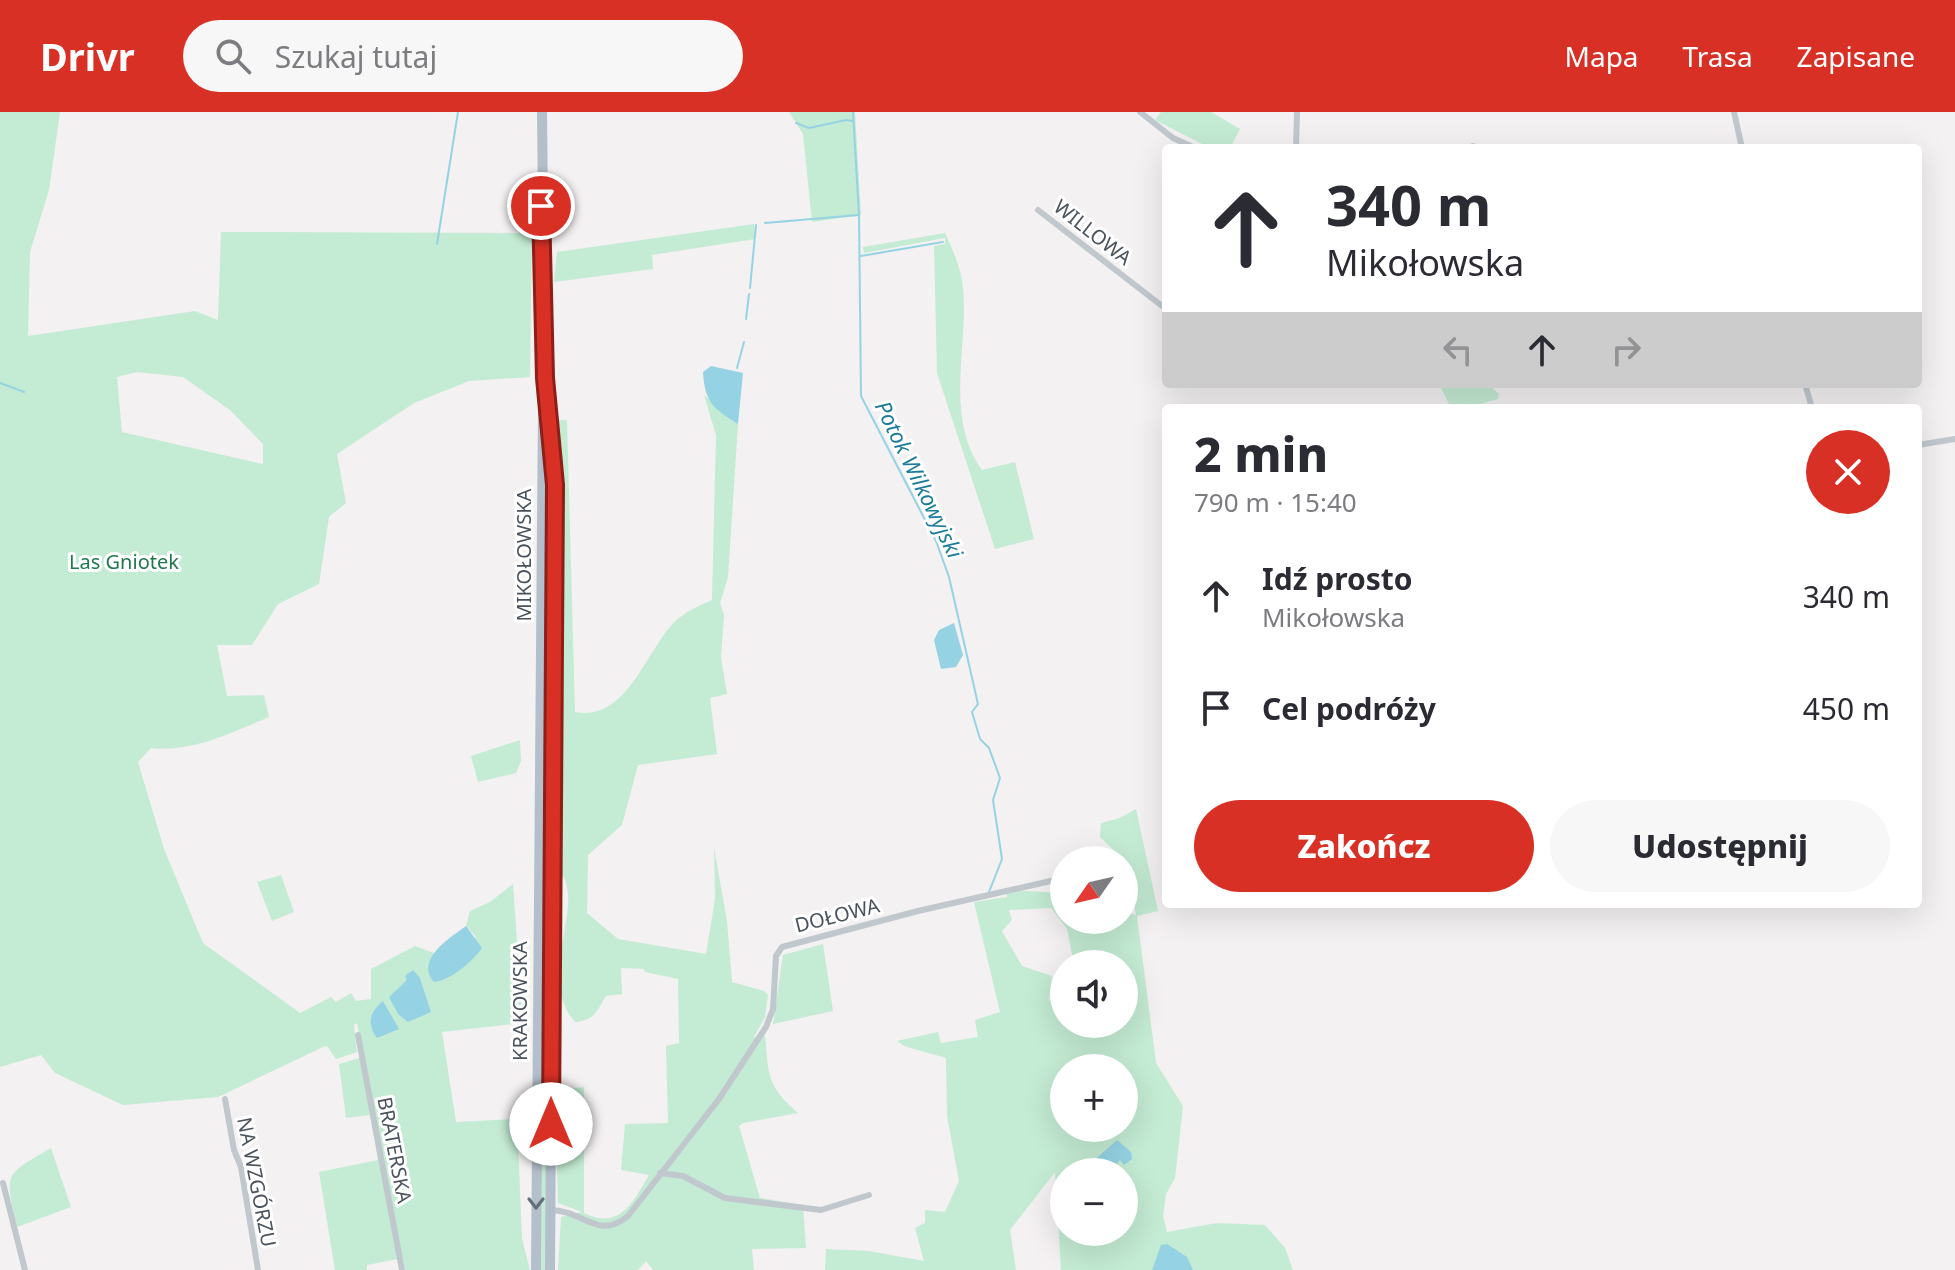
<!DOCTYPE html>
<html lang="pl">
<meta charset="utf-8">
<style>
body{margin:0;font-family:"Noto Sans",sans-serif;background:#f7f7f7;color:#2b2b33;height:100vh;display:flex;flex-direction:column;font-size:30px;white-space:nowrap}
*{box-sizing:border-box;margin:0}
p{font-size:26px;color:#7c7c81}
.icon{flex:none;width:44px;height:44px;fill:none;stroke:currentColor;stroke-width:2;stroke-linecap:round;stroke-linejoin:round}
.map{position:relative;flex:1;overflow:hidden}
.panel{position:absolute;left:1162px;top:292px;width:760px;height:504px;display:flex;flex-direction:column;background:#fff;border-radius:8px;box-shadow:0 8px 32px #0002}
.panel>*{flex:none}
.hud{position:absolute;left:1162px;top:32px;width:760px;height:244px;border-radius:8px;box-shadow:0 8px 32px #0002;background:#fff;color:#2b2b33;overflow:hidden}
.needle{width:52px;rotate:236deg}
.fabs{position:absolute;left:1050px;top:734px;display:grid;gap:16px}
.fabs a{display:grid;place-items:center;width:88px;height:88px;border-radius:50%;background:#fff;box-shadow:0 8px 32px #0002;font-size:40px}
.pin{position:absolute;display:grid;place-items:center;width:68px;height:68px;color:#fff;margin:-34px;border:4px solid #fff;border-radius:50%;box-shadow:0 2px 8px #0007}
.me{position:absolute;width:88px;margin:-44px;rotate:0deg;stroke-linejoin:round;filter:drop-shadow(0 0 6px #0008)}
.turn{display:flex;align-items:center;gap:28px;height:168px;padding:0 32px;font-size:36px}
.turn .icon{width:104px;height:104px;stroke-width:2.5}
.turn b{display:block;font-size:56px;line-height:68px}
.lanes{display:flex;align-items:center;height:76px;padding:0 32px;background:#0003;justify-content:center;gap:40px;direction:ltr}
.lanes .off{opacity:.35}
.round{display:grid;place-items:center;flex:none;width:84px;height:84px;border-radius:42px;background:#f7f7f7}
.overview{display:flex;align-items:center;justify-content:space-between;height:136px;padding:0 32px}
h1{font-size:48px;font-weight:800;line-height:60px}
.primary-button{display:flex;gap:16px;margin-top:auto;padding:16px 32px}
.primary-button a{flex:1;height:92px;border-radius:48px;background:#d93025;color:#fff;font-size:32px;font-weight:800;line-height:92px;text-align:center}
.primary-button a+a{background:#f7f7f7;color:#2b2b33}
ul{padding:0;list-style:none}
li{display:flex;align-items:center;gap:24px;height:112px;padding:0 32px}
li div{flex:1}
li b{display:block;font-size:30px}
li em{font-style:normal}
header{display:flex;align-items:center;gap:48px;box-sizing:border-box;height:112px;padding:0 40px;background:#d93025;color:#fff}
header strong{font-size:38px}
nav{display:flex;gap:44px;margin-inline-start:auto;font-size:28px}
.search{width:560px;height:72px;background:#f7f7f7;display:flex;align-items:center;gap:20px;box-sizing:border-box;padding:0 28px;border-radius:44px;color:#7c7c81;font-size:30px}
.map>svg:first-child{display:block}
</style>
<header>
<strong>Drivr</strong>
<div class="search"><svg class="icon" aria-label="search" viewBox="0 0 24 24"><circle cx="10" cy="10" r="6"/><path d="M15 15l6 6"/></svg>Szukaj tutaj</div>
<nav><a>Mapa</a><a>Trasa</a><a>Zapisane</a></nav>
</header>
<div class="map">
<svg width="1955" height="1158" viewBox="0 0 1955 1158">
<rect width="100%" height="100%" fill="#f3f1f1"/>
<g fill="#c4ebd3" fill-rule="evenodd">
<path d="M0,0H60L49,78L30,140L28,224L195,199L218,208L221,120L532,121L530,265L469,269L414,291L337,342L346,391L329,405L319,472L278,492L252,533H217L227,584L264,583L269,605C230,621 194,640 151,636L138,650L164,737L203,831L300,901L331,885L336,890L351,881L356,889L371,887V857L415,834L434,841L429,853L476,825L466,814L470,799L490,790L513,772L522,904L513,912L442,920L456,1010L517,1007L522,1127L530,1158H405L403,1146L367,1153V1158H335L319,1060L378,1048L370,1003L346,1006L339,952L363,945L357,911L354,913L357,940L336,947L327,934L323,935L218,985L123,993L55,961L41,943L0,955ZM137,260L183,265L230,298L263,332V352L122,320L117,265ZM420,866L431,900L389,885L408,868Z"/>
<polygon points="789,0 855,0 861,103 812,110 803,22"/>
<polygon points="1161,0 1211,0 1240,17 1230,36 1210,36 1155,8"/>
<polygon points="754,112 755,127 652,143 653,157 554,170 557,140"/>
<path d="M945,121C952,136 959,152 962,168C971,230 942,302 982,358L1015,350L1034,427L995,437L937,261L934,134L945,132V126L864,141L863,135Z"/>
<polygon points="1439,272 1488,272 1499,282 1498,287 1466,296 1451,296"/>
<path d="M704,283L738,312L728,465L720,491L724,503L721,545L727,582L710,586L717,642L638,653L622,713L588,743L587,801L618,827L706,842L715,787L714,736L727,809L732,870L764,879L768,883L765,905L754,925L765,923C769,964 766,973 798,1001L743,1011L739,1014L760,1086L803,1093L806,1136L752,1137L754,1158H653L646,1149L638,1158H558L561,1105L582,1100L558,1091L555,978L584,975V1101C620,1119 633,1090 649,1063L621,1058L625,1012L668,1011L666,934L679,931L678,867L645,860L644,857L621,856L622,882L606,884C597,898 596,908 575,910C535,864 586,795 561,761L562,409L559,308H567L575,600C629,611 648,531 679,506C689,498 701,493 712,488L716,323Z"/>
<polygon points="546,395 549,395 546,1158 541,1158"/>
<polygon points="520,628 521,649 516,661 478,670 471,644"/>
<path d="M1136,697L1158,799L1137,804L1156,951L1183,994L1175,1066L1166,1082L1163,1104L1167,1120L1217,1111L1265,1113L1285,1136L1293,1158H1061L1055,1060L1010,1118L1016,1158H825L826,1137L869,1139L924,1149L915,1116L925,1111V1098L945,1100L959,1069L947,1004L946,946L904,934L897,929L938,920L941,931L978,925L975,908L1000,900L974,790L1007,785L1006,778L1064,781V808H1124V799L1136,803L1124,748L1100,725L1101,711L1120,706ZM1051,796L1067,817L1074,852H1124V912H1064V881L1049,889L1052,864L1022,854L1002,819L1012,808L1009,798ZM1064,956H1124V1016H1064ZM1064,1060H1124V1120H1064Z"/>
<polygon points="281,763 294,800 272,809 257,770"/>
<polygon points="823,832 833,899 773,912 783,843"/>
<path d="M51,1036L71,1095L17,1115C5,1060 3,1064 51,1036Z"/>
</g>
<g fill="#95d3e4">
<path d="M711,254L743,261L738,312C713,296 705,291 703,260Z"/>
<polygon points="954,511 963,543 956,555 941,557 934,528 939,518"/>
<path d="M466,814L482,836C473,849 450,869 434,870C415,847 450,826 466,814Z"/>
<polygon points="413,858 420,866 431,900 408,910 398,902 389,885 407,868 405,864"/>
<path d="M383,889L399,917L377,926C366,911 370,900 383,889Z"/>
<polygon points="1117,1028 1131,1040 1132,1047 1124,1053 1120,1048 1113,1056 1115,1060 1088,1058 1091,1051"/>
<polygon points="1167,1132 1187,1145 1193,1158 1152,1158 1161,1133"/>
</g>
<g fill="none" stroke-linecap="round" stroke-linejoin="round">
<g stroke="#95d3e4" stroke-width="2">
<polyline points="853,0 859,103 861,284 936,429 949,465 978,592 972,600 980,627 989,636 1000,666 993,688 1002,747 989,780"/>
<polyline points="796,11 809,16 846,8 852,9"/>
<polyline points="765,111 859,103"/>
<polyline points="437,132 458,0"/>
<polyline points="861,144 943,130"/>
<polyline points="750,176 756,113"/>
<polyline points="746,207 749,182"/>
<polyline points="737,256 744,230"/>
<polyline points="0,271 24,280"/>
</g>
<g stroke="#c0c8ce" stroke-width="6">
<polyline points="1140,0 1173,26 1195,36"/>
<polyline points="1734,0 1742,36"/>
<polyline points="1473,34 1473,36"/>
<polyline points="1296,36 1297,0"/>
<polyline points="1038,98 1166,197"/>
<polyline points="1805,272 1812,296"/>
<polyline points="1918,333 1955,327"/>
<polyline points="358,923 402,1158"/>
<polyline points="225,987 234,1038 241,1055 258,1158"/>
<polyline points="660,1061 683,1064 725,1086 821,1098 869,1083"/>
<polyline points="3,1071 25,1158"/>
<path d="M550,1098C584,1098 598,1129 628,1104L719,987L766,915L773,897L776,844L782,835L918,799L1064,766"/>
</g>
<g stroke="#b3c0cc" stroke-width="10">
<polyline points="542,0 545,266 555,373 550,1158"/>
<polyline points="536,1158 543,292"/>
</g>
</g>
<defs><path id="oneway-chevron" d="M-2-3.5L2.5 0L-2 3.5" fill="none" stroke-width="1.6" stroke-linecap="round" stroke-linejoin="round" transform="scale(2)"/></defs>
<use stroke="#646e78" href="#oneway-chevron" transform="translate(536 1091) rotate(90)"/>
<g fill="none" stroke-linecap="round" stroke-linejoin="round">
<defs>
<polyline id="route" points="541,94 545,266 555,373 551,1012"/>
</defs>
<use href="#route" stroke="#8d1f18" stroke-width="20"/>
<use href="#route" stroke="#d93025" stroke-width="14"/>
</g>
<g text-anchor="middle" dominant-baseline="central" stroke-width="6" stroke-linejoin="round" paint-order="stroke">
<g font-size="20" fill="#4a535c" stroke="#fff">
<text transform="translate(1093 120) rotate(38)">WILLOWA</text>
<text transform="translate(523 443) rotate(-90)">MIKOŁOWSKA</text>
<text transform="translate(837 803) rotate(-14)">DOŁOWA</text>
<text transform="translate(519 889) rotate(-90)">KRAKOWSKA</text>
<text transform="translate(395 1038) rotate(79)">BRATERSKA</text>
<text transform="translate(257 1070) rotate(79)">NA WZGÓRZU</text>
</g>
<g font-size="20" fill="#21784d" stroke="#fff">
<text x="124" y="449">Las Gniotek</text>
</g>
<g font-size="22" font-style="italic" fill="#1a7c98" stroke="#fff">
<text transform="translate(920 367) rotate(64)">Potok Wilkowyjski</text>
</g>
</g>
</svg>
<div class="fabs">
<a><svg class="needle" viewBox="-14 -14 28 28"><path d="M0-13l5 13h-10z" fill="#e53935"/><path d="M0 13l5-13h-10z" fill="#7c7c81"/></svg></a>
<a><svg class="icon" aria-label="sound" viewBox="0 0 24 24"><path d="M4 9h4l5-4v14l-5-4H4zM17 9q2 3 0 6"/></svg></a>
<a>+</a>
<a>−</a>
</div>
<div class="pin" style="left:541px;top:94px;background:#d93025"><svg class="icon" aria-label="arrive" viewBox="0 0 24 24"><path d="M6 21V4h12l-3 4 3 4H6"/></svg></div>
<svg class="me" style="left:551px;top:1012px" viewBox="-20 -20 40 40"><circle r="19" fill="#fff"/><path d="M0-13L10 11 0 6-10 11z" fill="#d93025"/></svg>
<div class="hud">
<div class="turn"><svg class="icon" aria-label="ahead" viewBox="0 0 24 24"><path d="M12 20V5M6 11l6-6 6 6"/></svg><div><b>340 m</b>Mikołowska</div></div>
<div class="lanes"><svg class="icon off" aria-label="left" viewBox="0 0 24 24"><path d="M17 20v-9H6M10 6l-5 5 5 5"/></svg><svg class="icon" aria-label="ahead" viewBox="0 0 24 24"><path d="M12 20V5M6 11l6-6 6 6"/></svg><svg class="icon off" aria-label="right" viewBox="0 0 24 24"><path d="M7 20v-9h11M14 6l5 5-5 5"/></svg></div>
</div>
<section class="panel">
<div class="overview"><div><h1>2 min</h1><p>790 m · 15:40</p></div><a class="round" style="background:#d93025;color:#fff"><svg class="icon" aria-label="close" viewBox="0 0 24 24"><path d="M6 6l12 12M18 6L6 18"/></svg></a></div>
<ul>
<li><svg class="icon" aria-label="ahead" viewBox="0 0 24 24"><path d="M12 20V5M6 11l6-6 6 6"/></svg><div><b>Idź prosto</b><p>Mikołowska</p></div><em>340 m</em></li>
<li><svg class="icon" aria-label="arrive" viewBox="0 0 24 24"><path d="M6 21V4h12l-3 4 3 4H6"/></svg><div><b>Cel podróży</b></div><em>450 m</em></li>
</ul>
<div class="primary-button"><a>Zakończ</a><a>Udostępnij</a></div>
</section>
</div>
